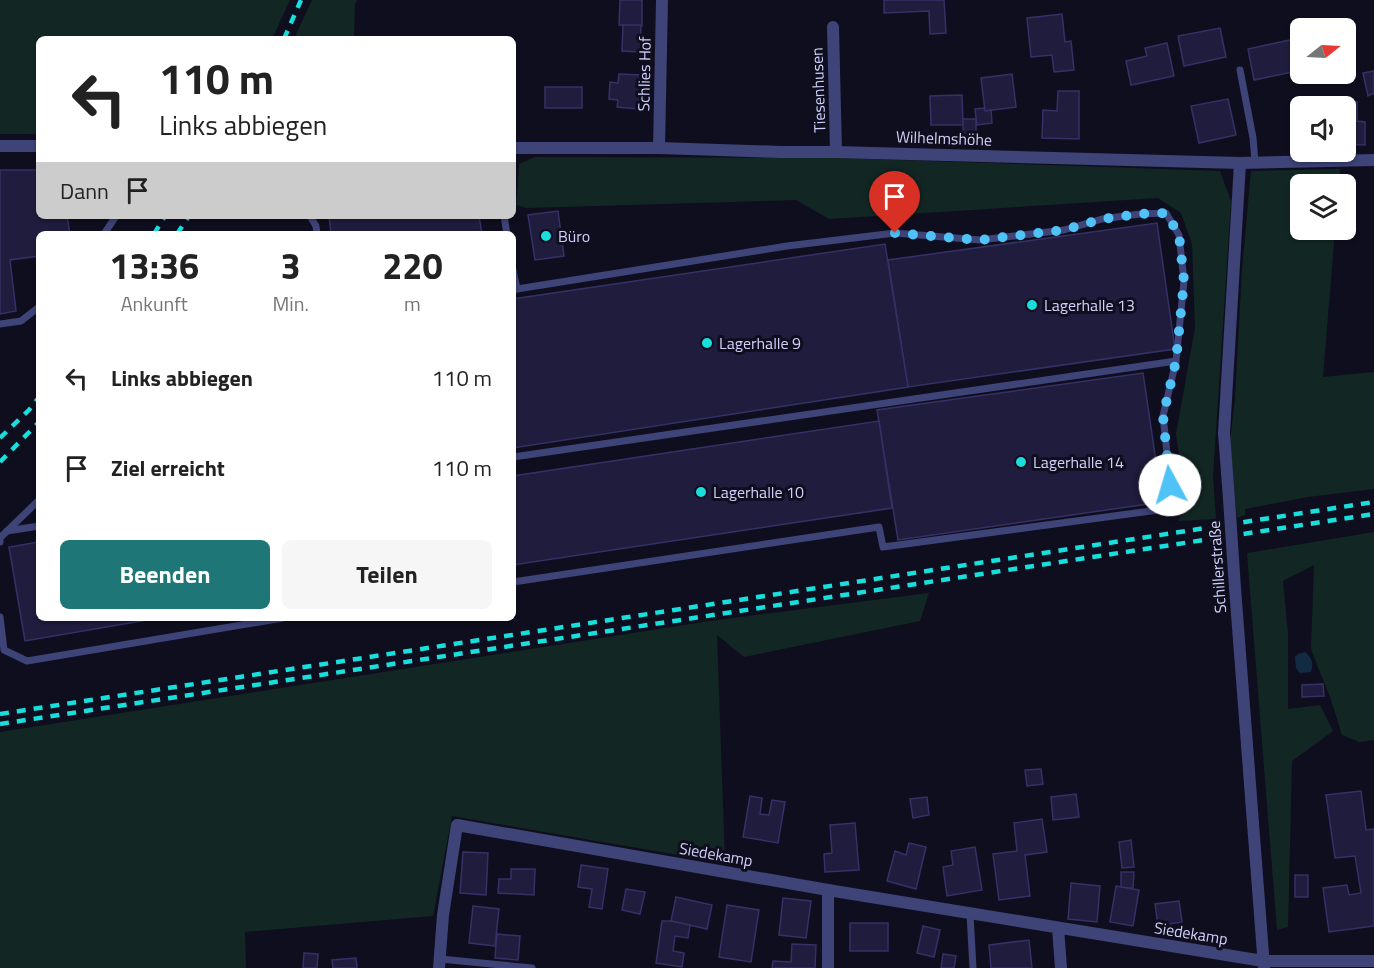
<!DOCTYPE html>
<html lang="de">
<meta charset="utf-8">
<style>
body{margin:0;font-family:"Titillium Web",sans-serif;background:#f6f6f6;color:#222;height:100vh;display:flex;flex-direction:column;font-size:22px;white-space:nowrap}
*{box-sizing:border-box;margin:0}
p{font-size:20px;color:#767676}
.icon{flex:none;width:33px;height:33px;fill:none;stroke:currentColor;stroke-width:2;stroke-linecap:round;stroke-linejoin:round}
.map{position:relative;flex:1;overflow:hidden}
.side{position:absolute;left:36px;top:231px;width:480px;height:390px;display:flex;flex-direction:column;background:#fff;border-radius:9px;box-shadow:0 2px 4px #0004}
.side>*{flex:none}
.top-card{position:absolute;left:36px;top:36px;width:480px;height:183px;border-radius:9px;box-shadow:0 2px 4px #0004;background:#fff;color:#222;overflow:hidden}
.needle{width:39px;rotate:72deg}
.tools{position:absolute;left:1290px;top:18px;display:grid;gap:12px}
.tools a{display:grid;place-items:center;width:66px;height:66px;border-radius:9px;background:#fff;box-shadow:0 2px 4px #0004;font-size:30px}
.pin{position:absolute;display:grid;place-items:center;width:51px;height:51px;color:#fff;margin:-62px -26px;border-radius:50% 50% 50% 0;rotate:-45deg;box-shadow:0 0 6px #0007}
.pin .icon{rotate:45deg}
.me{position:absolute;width:66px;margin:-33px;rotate:354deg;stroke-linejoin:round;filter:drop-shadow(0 0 4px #0008)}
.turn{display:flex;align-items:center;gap:21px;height:126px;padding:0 24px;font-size:27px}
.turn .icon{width:78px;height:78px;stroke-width:2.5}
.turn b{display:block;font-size:42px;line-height:51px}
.then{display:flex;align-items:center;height:57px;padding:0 24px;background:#0003;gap:12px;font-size:22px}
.eta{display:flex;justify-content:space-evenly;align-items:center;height:102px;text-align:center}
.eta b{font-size:36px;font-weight:700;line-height:42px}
.cta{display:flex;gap:12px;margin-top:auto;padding:12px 24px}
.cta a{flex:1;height:69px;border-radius:9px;background:#1e7776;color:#fff;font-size:24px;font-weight:700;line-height:69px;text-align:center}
.cta a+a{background:#f6f6f6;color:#222}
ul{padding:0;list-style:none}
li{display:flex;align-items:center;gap:18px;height:90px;padding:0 24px}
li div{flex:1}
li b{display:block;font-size:22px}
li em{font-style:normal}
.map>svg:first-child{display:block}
</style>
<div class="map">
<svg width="1374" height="968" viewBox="0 0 1374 968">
<rect width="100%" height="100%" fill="#0f0e1e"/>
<g fill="#122724">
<polygon points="0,0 290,0 272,39 39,39 39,134 0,134"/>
<polygon points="312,0 357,0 355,4 354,39 294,39"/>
<polygon points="535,157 839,158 1220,171 1231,201 1213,476 1216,519 1178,521 1186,505 1176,434 1195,328 1192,244 1181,213 1158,198 829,219 796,200 527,208 516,205 518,185 519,164"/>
<polygon points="1340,169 1339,184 1300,184 1300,230 1335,230 1323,377 1374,372 1374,489 1308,497 1245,509 1245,515 1237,518 1230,441 1235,399 1242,270 1251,171"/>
<polygon points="1374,532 1374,740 1359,742 1342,735 1331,700 1311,649 1314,565 1283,581 1288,633 1288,709 1320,705 1333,731 1292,761 1288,927 1277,930 1247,553"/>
<polygon points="929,593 920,621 744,657 717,635 725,863 452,816 433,916 245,932 246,968 0,968 0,732 710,621"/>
</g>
<path fill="#132b42" d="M1305,652C1312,658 1314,663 1311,672L1300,673L1296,668L1295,657L1298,654Z"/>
<g fill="#1f1c3d" stroke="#353166" stroke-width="1.5">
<polygon points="620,0 642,0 642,26 619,25"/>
<polygon points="884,0 944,0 946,33 930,34 929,11 884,13"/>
<polygon points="1062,14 1065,42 1071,41 1074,70 1054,72 1052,55 1031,57 1027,18"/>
<polygon points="623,25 641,25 640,52 622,51"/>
<polygon points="1220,28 1226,57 1184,66 1178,36"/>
<polygon points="1290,40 1297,71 1254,80 1248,49"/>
<polygon points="1167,43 1174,76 1131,85 1126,61 1147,56 1145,48"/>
<polygon points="1374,71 1374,95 1374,93 1368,96 1363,73"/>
<polygon points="619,74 640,75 638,109 617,107 618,100 609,99 610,82 618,83"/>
<polygon points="1012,74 1016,107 985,111 981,78"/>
<rect x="545" y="87" width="37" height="21"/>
<polygon points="1058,91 1079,91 1079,139 1042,138 1043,110 1057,111"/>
<polygon points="962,95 963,125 931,125 930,96"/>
<polygon points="1228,99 1236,135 1199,143 1191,106"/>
<polygon points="1338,101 1357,102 1357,121 1365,122 1365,145 1346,144 1346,106 1338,106"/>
<polygon points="984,108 985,111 991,110 992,123 977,125 975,109"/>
<polygon points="963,119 976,119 976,136 963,137"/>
<polygon points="0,170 39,170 39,216 67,216 70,234 39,234 39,256 10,260 16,311 0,314"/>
<polygon points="558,211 564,256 535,260 528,215"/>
<polygon points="329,216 479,216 482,234 331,234"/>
<polygon points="1157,223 1175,349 908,387 888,260"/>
<polygon points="885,244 908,387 513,448 513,299"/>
<polygon points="1143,373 1162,502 898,540 877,410"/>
<polygon points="879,421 892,508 513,565 513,476"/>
<polygon points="39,542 39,618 159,618 25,641 9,547"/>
<polygon points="1323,684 1324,696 1302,697 1302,685"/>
<polygon points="1041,769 1043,784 1027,786 1025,770"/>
<polygon points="1361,791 1366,830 1374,829 1374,926 1329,932 1323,888 1347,885 1349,895 1361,893 1355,856 1335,858 1326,795"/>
<polygon points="1076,794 1079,817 1053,820 1051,797"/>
<polygon points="750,796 762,798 760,814 769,815 772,800 785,802 778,843 743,837"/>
<polygon points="927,797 929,815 913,818 910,799"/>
<polygon points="1042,819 1047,852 1025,855 1030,896 999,900 993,854 1017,851 1014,823"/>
<polygon points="855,823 859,870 825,872 824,854 832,853 830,825"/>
<polygon points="1131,840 1134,867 1122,868 1119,842"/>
<polygon points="909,843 926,847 916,889 887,881 895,851 906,855"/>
<polygon points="975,847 982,890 947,896 943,867 953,865 951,851"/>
<polygon points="463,852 488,853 486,895 460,893"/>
<polygon points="581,865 608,869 602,909 589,907 592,889 578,887"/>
<polygon points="511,869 535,869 534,895 498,893 499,879 511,879"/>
<polygon points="1121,872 1134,872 1133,888 1121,888"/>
<rect x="1295" y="875" width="13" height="22"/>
<polygon points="1071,883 1100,886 1097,922 1068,919"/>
<polygon points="1116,886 1139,890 1133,926 1110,922"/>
<polygon points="626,889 645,892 640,914 622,910"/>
<polygon points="676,897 712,905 707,929 671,921"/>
<polygon points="783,898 811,901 806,938 779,935"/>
<polygon points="1179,901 1182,922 1158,926 1155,904"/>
<polygon points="727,905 759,910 751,962 719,957"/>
<polygon points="473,906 499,909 495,946 469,943"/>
<polygon points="662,921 671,921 690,925 688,938 675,936 673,951 684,953 682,967 656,963"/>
<rect x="850" y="923" width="38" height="28"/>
<polygon points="923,926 940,930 934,957 917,953"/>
<polygon points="497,934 520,936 518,960 495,958"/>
<polygon points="1029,940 1032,968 991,968 989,945"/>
<polygon points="792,944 816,945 815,968 772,968 773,961 791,962"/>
<polygon points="304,953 318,954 317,968 303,968"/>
<polygon points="943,954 956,956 954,968 941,968"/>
<polygon points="356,958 357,968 333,968 332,960"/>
</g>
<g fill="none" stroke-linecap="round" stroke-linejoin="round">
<g stroke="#3e4378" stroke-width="7">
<polyline points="1240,70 1253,138 1255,162"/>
<polyline points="310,216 316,226 317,234"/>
<polyline points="504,216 507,234"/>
<polyline points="104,234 116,216"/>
<polyline points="513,270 517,289 513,290"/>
<polyline points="0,324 21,321 39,307"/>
<polyline points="513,457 1176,361"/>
<polyline points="7,531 39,526"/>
<polyline points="0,542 0,538 39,500"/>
<polyline points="513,582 879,527 883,547 1173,508 1163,416 1176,361 1184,281 1179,235 1166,213 1140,214 1102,219 1064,230 980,240 895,233 787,246 517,289"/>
<polyline points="0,617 4,650 27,661 283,618"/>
<polyline points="970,914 973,968"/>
<polyline points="440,959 532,968"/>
</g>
<g stroke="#3e4378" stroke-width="12">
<polyline points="833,27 836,152"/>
<polyline points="0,146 39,146"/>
<polyline points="513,148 659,148 781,152 836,152 1240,163 1374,160"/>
<polyline points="659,148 662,0"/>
<polyline points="1229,499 1224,433 1240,163"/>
<polyline points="1235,588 1264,967"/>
<polyline points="1058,928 1061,968"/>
<polyline points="439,968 443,915 457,825 828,890 1263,961 1374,961"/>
<polyline points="828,968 828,890"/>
</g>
<g stroke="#18dedc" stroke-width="4.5" stroke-dasharray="9 8" stroke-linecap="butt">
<polyline points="284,39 301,0"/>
<polyline points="154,234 165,216"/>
<polyline points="177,234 189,216"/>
<polyline points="0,438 29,410 39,397"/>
<polyline points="0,462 39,422"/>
<polyline points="0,714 1374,502"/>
<polyline points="0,724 1374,514"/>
</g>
<polyline stroke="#3e4378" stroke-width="12" points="1229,499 1235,588"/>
</g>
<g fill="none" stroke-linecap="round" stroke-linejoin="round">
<polyline stroke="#4fc3f7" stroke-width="10" stroke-dasharray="0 18" points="895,233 980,240 1064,230 1102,219 1140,214 1166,213 1179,235 1184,281 1176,361 1163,416 1170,485"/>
</g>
<g fill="#18dedc" stroke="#0f0e1e" stroke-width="2">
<circle cx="546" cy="236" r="6"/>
<circle cx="1032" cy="305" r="6"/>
<circle cx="707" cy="343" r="6"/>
<circle cx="1021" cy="462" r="6"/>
<circle cx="701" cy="492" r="6"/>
</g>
<g text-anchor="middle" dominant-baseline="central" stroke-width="6" stroke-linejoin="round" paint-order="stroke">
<g font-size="16" fill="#d0d0fa" stroke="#0f0e1e">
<text transform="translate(644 74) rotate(-89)">Schlies Hof</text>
<text transform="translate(818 90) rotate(-92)">Tiesenhusen</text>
<text transform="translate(944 138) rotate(2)">Wilhelmshöhe</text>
<text transform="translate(1217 567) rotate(-94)">Schillerstraße</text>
<text transform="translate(716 854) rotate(10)">Siedekamp</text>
<text transform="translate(1191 933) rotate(9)">Siedekamp</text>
</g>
<g font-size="16" fill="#d0d0fa" stroke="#0f0e1e" text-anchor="start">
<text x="558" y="236">Büro</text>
<text x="1044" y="305">Lagerhalle 13</text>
<text x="719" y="343">Lagerhalle 9</text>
<text x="1033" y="462">Lagerhalle 14</text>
<text x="713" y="492">Lagerhalle 10</text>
</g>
</g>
</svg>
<div class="tools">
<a><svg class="needle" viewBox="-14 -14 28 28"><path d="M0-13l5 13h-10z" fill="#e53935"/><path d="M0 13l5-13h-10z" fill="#767676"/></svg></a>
<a><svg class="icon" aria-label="sound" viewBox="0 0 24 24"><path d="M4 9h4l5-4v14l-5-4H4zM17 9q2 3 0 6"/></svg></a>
<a><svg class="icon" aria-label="layers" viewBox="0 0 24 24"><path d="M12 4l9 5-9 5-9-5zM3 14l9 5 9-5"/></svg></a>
</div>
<div class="pin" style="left:895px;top:233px;background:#d93025"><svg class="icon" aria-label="arrive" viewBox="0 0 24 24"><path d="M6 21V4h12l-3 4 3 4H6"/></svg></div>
<svg class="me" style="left:1170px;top:485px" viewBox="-20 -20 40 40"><circle r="19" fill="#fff"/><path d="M0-13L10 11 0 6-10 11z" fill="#4fc3f7"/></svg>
<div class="top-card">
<div class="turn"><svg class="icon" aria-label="left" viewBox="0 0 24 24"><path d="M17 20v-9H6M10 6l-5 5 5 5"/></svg><div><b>110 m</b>Links abbiegen</div></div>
<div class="then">Dann<svg class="icon" aria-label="arrive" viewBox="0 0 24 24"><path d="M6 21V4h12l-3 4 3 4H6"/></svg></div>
</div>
<section class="side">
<div class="eta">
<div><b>13:36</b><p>Ankunft</p></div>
<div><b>3</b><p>Min.</p></div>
<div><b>220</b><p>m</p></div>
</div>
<ul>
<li><svg class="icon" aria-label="left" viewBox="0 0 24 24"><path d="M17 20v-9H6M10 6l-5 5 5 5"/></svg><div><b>Links abbiegen</b></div><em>110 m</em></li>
<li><svg class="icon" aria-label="arrive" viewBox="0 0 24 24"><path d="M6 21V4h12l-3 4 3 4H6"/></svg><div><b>Ziel erreicht</b></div><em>110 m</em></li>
</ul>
<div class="cta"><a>Beenden</a><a>Teilen</a></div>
</section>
</div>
